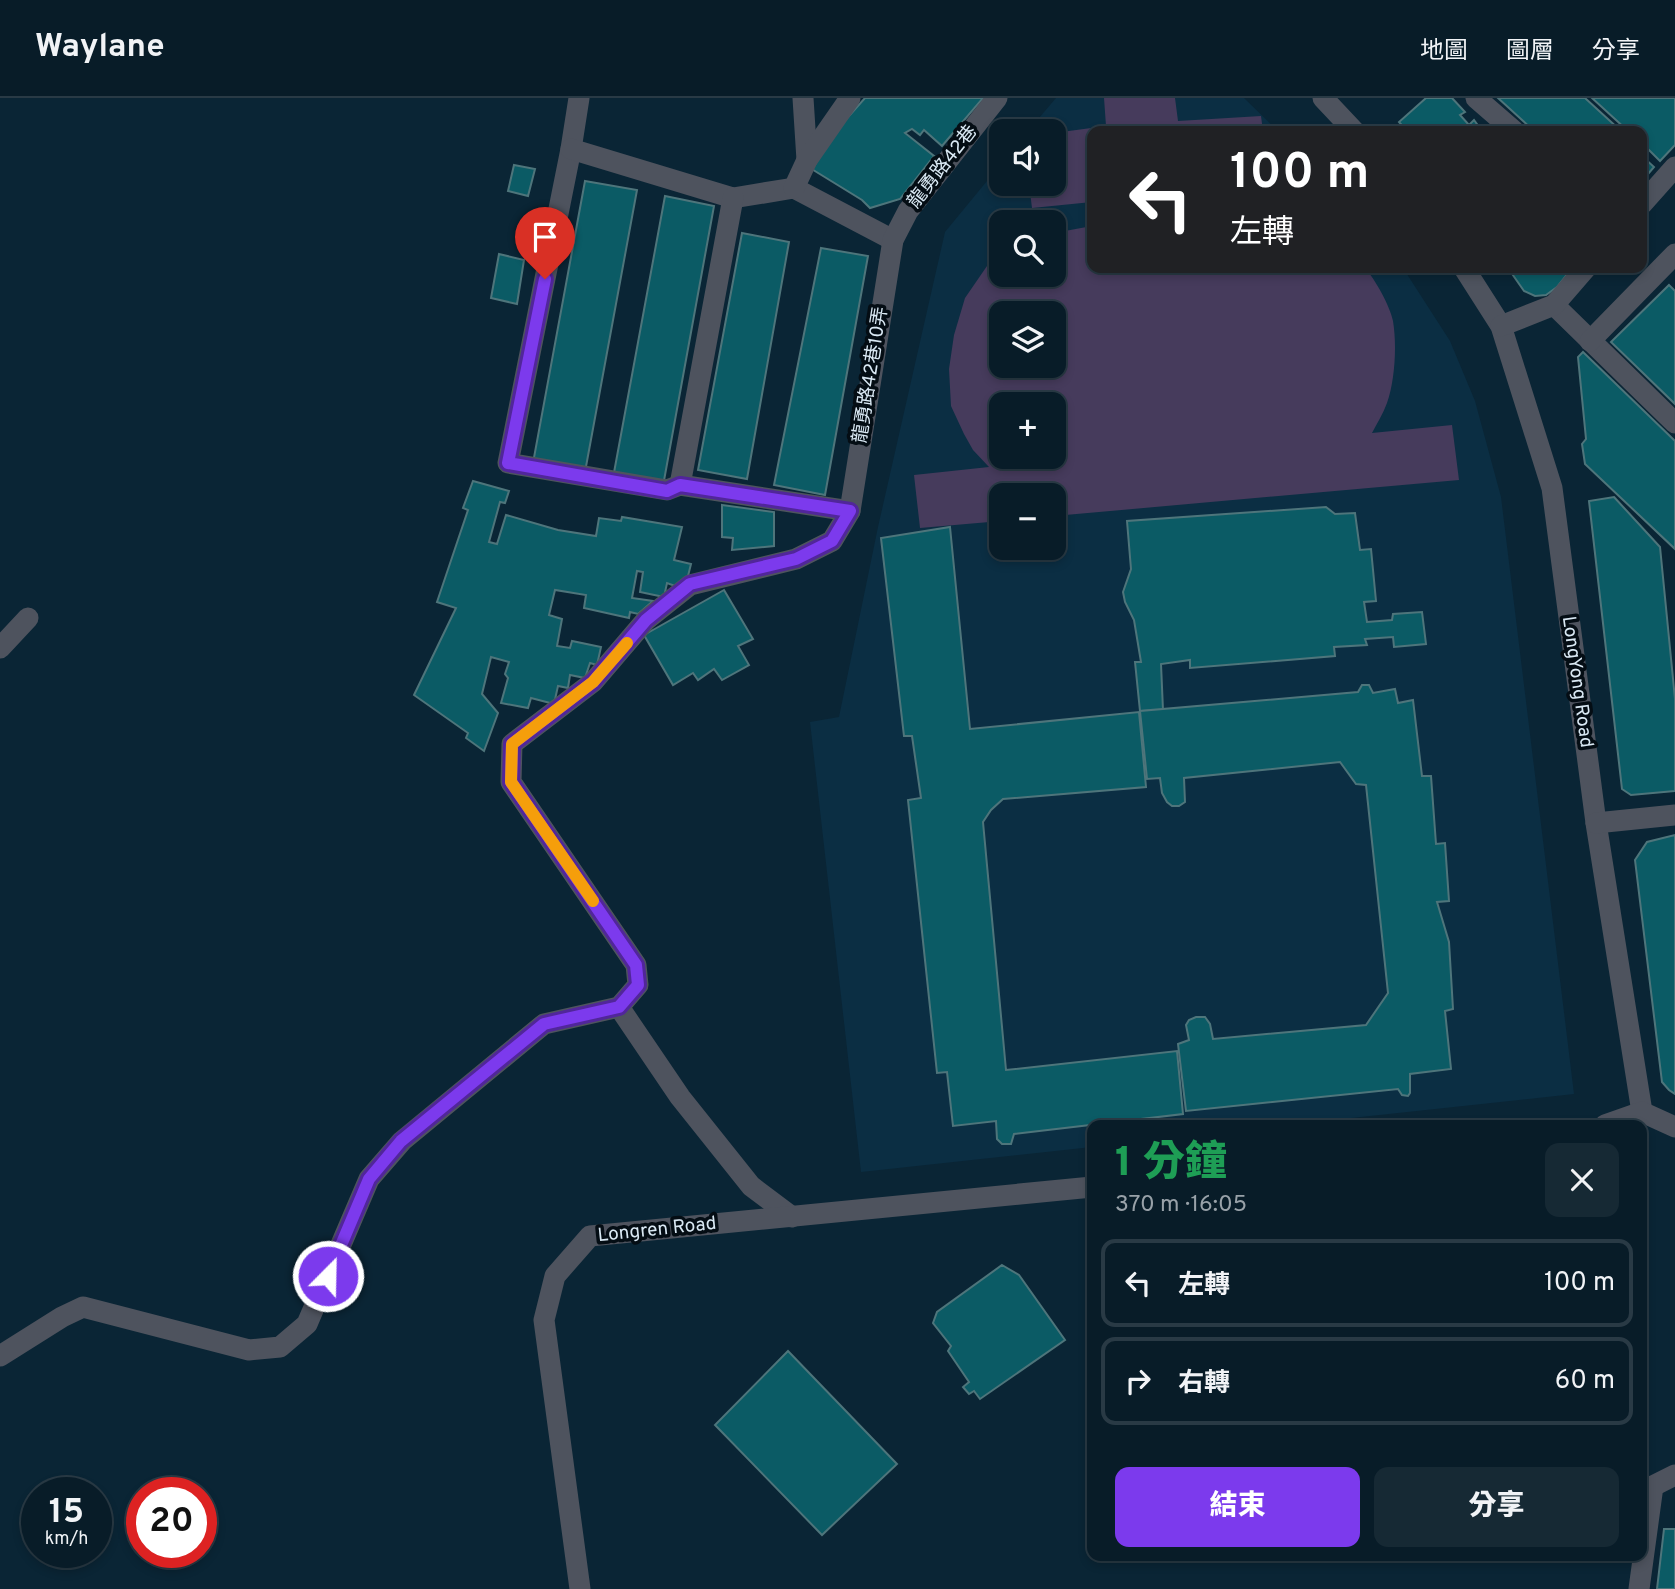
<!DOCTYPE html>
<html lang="zh-TW">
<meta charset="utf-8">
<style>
body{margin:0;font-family:Overpass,"Noto Sans TC",sans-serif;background:#162934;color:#f1f3f6;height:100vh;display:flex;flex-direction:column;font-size:26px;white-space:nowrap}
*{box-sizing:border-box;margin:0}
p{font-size:23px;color:#98a1a8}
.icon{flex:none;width:38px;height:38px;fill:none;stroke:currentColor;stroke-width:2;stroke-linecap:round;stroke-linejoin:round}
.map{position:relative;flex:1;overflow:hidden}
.panel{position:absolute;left:1087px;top:1022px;width:560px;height:441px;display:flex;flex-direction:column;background:#081c28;border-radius:14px;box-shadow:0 4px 10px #0003,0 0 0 2px #293a45}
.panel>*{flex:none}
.guide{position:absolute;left:1087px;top:28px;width:560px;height:147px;border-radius:14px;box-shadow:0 4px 10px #0003,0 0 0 2px #293a45;background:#202124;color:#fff;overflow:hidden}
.fabs{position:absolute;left:989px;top:21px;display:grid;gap:14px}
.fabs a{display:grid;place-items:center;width:77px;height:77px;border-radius:14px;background:#081c28;box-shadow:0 4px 10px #0003,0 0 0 2px #293a45;font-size:35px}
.speed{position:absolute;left:21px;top:1379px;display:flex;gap:14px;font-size:35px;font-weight:700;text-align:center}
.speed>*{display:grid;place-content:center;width:91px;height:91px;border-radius:50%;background:#081c28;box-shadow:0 4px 10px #0003,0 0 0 2px #293a45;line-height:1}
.speed small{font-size:18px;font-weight:400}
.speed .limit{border:10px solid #d22;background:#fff;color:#111}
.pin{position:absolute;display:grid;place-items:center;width:60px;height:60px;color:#fff;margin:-72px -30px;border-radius:50% 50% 50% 0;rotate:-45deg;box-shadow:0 0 7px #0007}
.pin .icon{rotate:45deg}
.me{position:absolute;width:77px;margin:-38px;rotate:23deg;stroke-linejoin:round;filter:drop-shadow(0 0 5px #0008)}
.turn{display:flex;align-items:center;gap:24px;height:147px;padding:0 28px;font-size:32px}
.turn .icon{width:91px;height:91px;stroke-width:2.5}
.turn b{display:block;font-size:49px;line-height:60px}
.round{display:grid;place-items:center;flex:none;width:74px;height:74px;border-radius:14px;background:#162934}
.overview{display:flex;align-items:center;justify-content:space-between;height:119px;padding:0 28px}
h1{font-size:42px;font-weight:800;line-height:52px;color:#1e9e55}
.action{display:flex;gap:14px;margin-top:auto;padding:14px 28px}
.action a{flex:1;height:80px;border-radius:14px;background:#7c3aed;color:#fff;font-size:28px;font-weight:800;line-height:80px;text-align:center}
.action a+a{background:#162934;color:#f1f3f6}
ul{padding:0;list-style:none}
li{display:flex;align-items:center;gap:21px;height:88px;margin:0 14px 10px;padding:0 14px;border:4px solid #293a45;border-radius:14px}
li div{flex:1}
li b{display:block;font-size:26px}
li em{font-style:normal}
header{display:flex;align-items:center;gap:42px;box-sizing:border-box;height:98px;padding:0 35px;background:#081c28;border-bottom:2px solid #293a45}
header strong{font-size:33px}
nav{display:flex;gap:38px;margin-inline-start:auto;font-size:24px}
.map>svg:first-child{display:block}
</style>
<header>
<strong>Waylane</strong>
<nav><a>地圖</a><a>圖層</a><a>分享</a></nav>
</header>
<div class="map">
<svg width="1675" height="1491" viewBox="0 0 1675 1491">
<rect width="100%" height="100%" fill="#0a2535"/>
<path fill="#0b2e43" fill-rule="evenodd" d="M1056,0H1244L1278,33H1092V170H1403L1450,243L1475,303L1501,399L1574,996L1286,1027H1092V1049L861,1074L810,624L839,619L878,429L945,134L1001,66V86H1054V33H1028ZM1001,124H1054V177H1001ZM1001,215H1054V268H1001ZM1001,306H1054V359H1001ZM1001,397H1054V450H1001Z"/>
<g fill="#463b5c" fill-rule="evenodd">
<polygon points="1104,0 1175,0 1178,23 1261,18 1263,33 1092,33 1092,104 1032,110 1029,86 1054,86 1054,35 1106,28"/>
<path d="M1092,128V170H1365C1375,181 1390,208 1393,223C1397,247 1395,283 1387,305C1383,316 1377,325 1372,335L1452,327L1459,382L1054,418V397H1001V423L920,430L914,377L989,369L973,352L964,336L951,308L949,271L954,237L965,200L987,168L1001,160V177H1054V135ZM1001,215H1054V268H1001ZM1001,306H1054V359H1001Z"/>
</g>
<g fill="#0b5b65" stroke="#4e757b" stroke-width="2">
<polygon points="865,0 983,0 942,48 924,32 920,37 912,31 905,35 934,58 900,101 870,110 862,102 810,70 823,47"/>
<polygon points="1426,0 1452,0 1465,14 1460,17 1469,27 1474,22 1482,33 1407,33 1399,24"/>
<polygon points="1498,0 1585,0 1621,33 1534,33"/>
<polygon points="1592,0 1675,0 1675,47 1660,63 1642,45 1642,33 1628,33"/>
<polygon points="1642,58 1654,69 1642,83"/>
<polygon points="514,67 535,71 528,98 508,93"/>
<polygon points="585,83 637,92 585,374 533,365"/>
<polygon points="665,98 714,108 663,388 613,380"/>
<polygon points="742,135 789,144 747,381 698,372"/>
<polygon points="821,150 868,158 825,397 774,387"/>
<polygon points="499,156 524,162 517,206 491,200"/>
<polygon points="1508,170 1572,170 1557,189 1546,197 1535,198 1524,193"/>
<polygon points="1669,187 1675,193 1675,306 1611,244"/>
<polygon points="1583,254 1675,343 1675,451 1585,366 1582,346 1586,341 1578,259"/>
<polygon points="473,383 509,393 505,405 500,404 489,444 497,446 506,417 558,432 596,438 599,420 621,423 622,419 682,429 674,462 691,466 687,482 678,489 667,485 664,499 640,494 643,474 637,473 632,500 653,503 638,516 630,514 629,520 584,510 586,497 555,492 549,517 562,521 557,548 570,550 572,543 601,549 597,567 590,565 585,580 570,577 568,590 558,588 554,606 531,600 528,610 501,605 508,580 505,576 509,564 491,559 482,596 498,615 484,653 466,640 468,635 414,597 456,510 437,504 468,412 463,410"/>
<polygon points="1614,399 1660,449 1675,601 1675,693 1631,697 1622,691 1589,403"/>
<polygon points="722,407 774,414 774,448 732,452 733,440 722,439"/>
<polygon points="1326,409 1335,416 1355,415 1360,452 1371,451 1376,503 1364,504 1367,524 1392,522 1393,516 1422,514 1426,546 1394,549 1393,539 1365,541 1367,547 1334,549 1335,558 1190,570 1190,562 1161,566 1163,612 1140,613 1135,564 1141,564 1134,522 1125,504 1123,494 1131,471 1127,423"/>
<polygon points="950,429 970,631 1139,614 1146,689 1003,701 991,712 983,724 1006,972 1177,953 1183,1016 1014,1036 1011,1046 1002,1046 997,1041 996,1023 953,1028 947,974 937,975 908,702 921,700 912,638 904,638 881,440"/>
<polygon points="724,492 753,541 738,548 749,567 722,582 714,571 698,582 693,575 673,587 644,537"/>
<polygon points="1362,587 1369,587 1373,595 1395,591 1398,605 1413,602 1422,678 1431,678 1436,746 1445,745 1449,803 1437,804 1449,844 1453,911 1445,913 1451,971 1410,976 1410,995 1408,998 1402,997 1398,991 1186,1013 1178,946 1189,942 1186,927 1189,922 1196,919 1205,919 1210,926 1213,941 1366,927 1388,895 1366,687 1356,686 1340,664 1184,680 1185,704 1179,708 1172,708 1167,704 1162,695 1160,680 1147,681 1140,613 1358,594"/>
<polygon points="1675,737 1675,996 1669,992 1662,984 1635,762 1647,744"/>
<polygon points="1002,1167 1019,1177 1065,1242 980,1301 974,1293 969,1296 963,1289 969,1284 948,1253 951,1248 933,1225 937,1214"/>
<polygon points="788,1253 897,1366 822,1437 715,1327"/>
<polygon points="1664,1431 1675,1431 1675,1491 1657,1491"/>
</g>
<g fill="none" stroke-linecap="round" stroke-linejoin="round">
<g stroke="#4e535e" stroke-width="21">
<polyline points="579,0 571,51 508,365 667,392 680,387 850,413"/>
<polyline points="803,0 807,62"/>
<polyline points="1323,0 1354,33"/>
<polyline points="1476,0 1514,33"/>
<polyline points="571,51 733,100 794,90 893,142"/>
<polyline points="794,90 807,62 850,0"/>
<polyline points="1642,106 1675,69"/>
<polyline points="1464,170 1501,228 1552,390 1596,725 1642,1014"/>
<polyline points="1554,207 1675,325"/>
<polyline points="1501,228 1554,207 1586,170"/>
<polyline points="1590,243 1675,156"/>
<polyline points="680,387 733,100"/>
<polyline points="0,550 28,520"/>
<polyline points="1596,725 1675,717"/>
<polyline points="619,909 680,999 751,1088 792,1119"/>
<polyline points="1605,1027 1642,1014 1675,1029"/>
<polyline points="0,1258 62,1219 83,1209 249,1252 280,1249 307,1226 369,1081 402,1043 544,926 619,909 638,887 636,867 511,684 512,646 593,584 646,522 690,487 796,461 832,443 850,413 893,142 908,113 997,0"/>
<polyline points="580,1491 544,1222 555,1178 590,1138 1092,1089"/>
<polyline points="1639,1491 1653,1388 1675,1377"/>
</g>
</g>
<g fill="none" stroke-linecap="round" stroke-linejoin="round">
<defs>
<polyline id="route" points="328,1178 369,1081 401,1043 544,926 619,909 638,887 636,867 511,684 512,646 593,584 646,522 690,486 796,461 832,443 850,413 680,387 667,393 508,365 545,181"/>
</defs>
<use href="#route" stroke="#51269a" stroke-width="18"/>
<use href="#route" stroke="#7c3aed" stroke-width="12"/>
<polyline stroke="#f59e0b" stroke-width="12" points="593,803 511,684 512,646 593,584 627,545"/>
</g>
<g text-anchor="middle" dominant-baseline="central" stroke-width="7" stroke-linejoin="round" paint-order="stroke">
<g font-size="19" fill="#dae9f4" stroke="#040d14">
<text transform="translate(943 69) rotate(-52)">龍勇路42巷</text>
<text transform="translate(871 277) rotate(-81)">龍勇路42巷10弄</text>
<text transform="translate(1577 584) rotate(82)">LongYong Road</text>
<text transform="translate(657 1132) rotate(-6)">Longren Road</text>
</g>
</g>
</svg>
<div class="fabs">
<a><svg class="icon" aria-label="sound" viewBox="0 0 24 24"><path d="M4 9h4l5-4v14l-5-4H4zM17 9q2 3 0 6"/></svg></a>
<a><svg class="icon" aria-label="search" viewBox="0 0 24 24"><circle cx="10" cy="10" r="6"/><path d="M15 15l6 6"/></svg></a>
<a><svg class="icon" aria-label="layers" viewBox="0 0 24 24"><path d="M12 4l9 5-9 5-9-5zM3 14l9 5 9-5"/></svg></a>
<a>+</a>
<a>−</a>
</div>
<div class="speed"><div>15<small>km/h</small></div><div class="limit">20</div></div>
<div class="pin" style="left:545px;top:181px;background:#d93025"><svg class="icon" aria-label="arrive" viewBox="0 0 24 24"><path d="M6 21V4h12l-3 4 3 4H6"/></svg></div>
<svg class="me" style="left:328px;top:1178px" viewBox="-20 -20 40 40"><circle r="17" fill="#7c3aed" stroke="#fff" stroke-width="3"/><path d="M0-11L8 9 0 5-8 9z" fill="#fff"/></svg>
<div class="guide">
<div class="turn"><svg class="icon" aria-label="left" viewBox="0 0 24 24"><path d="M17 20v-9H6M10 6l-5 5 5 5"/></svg><div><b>100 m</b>左轉</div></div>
</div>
<section class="panel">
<div class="overview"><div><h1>1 分鐘</h1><p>370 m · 16:05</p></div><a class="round"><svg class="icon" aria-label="close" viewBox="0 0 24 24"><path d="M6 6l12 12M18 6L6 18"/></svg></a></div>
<ul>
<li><svg class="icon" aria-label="left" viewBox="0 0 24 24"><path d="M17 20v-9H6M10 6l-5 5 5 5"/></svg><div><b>左轉</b></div><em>100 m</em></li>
<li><svg class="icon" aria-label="right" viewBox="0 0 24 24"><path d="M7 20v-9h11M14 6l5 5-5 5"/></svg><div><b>右轉</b></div><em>60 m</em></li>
</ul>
<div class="action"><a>結束</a><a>分享</a></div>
</section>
</div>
